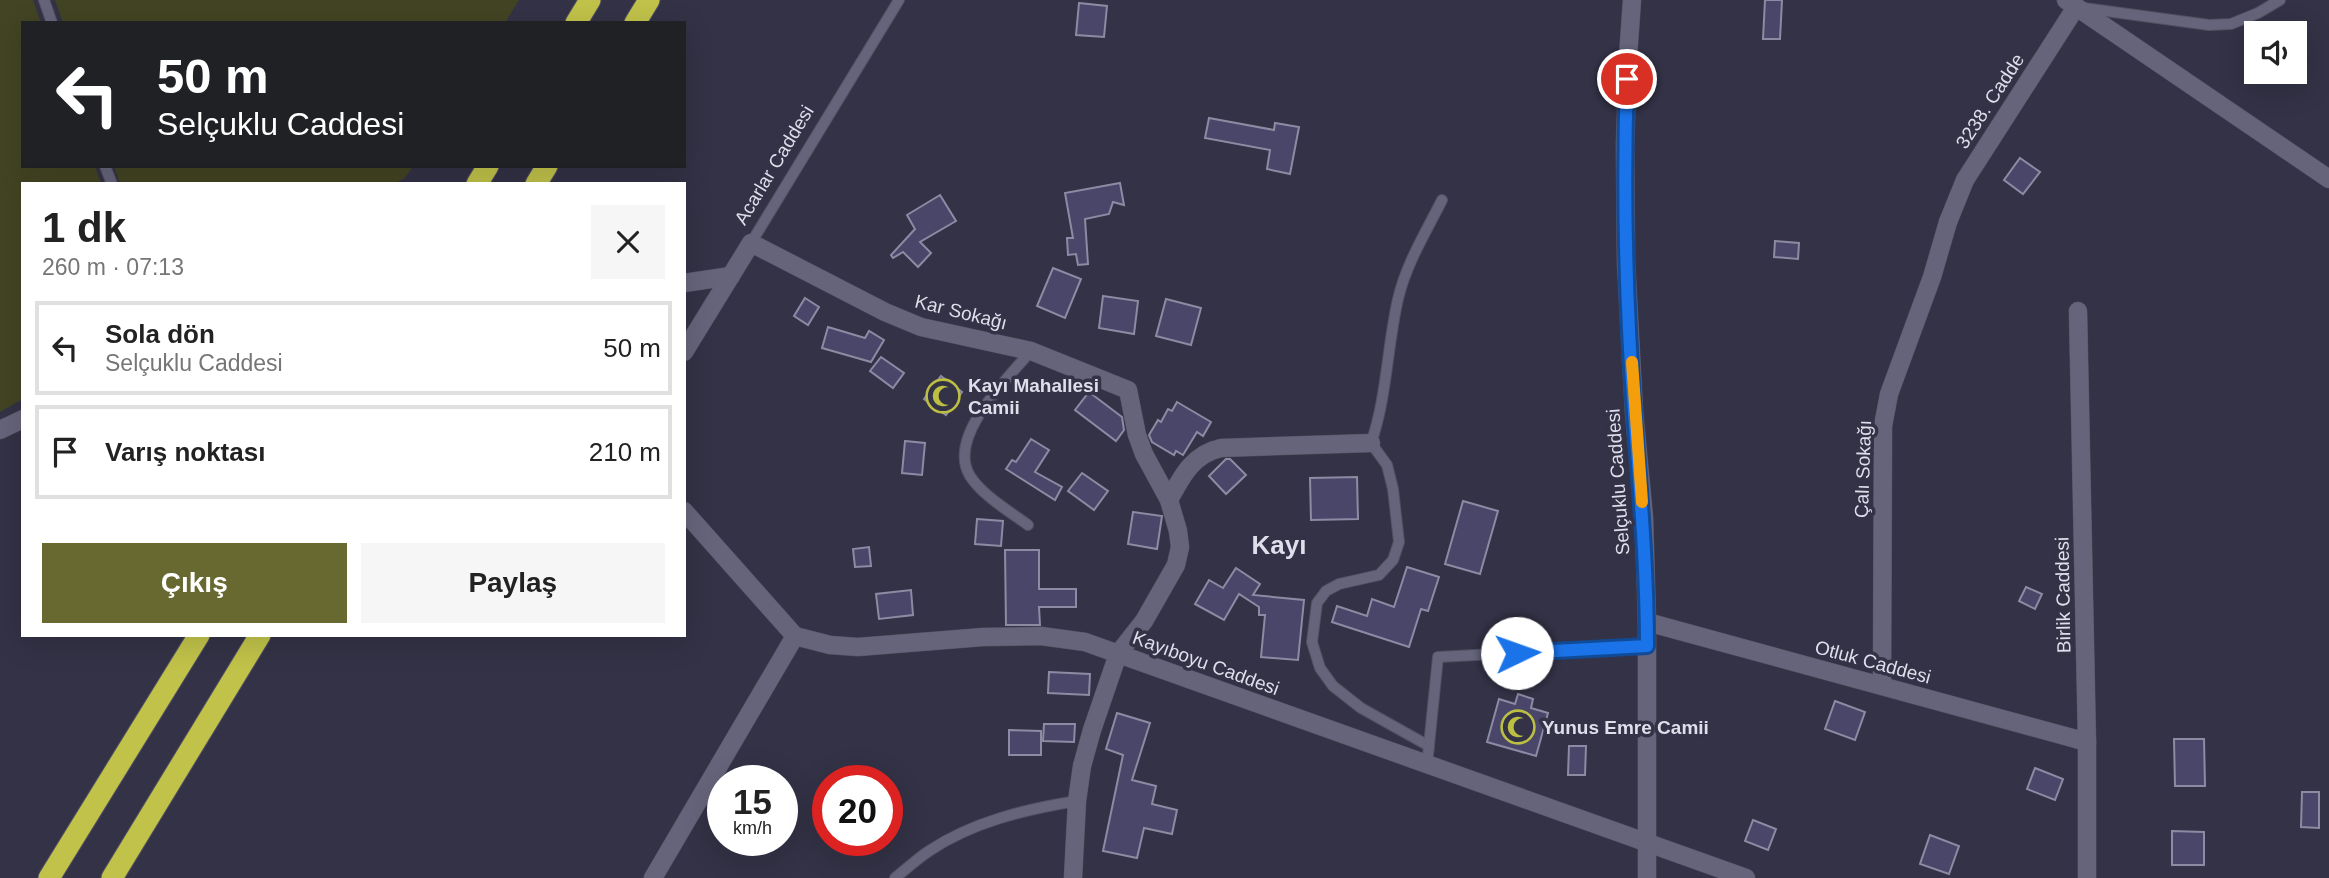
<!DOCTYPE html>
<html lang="tr">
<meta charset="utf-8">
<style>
body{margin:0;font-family:Arial,sans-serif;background:#f6f6f6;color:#222;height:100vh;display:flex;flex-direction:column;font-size:26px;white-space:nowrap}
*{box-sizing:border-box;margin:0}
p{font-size:23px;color:#767676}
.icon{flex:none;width:38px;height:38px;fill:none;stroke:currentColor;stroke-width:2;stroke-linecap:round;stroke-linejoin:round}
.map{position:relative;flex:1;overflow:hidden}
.panel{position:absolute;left:21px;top:182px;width:665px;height:455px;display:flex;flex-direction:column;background:#fff;border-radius:0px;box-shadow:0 7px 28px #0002}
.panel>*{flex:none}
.hud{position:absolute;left:21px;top:21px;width:665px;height:147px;border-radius:0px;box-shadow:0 7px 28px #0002;background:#202124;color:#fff;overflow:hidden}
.fabs{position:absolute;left:2244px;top:21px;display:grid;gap:14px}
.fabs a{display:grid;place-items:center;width:63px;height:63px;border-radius:0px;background:#fff;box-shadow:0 7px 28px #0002;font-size:35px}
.speed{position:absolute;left:707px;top:765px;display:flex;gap:14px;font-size:35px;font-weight:700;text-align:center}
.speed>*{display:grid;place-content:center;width:91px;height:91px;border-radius:50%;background:#fff;box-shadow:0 7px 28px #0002;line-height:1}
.speed small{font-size:18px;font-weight:400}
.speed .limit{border:10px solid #d22;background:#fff;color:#111}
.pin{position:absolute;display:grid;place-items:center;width:60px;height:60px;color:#fff;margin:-30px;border:4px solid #fff;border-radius:50%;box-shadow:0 2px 7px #0007}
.me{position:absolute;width:77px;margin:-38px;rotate:87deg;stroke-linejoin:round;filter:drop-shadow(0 0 5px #0008)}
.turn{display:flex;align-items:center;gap:24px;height:147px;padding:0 21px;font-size:32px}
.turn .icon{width:91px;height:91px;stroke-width:2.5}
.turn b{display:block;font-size:49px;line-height:60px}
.round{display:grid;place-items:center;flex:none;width:74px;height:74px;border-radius:0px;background:#f6f6f6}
.overview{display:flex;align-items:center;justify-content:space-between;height:119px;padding:0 21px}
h1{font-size:42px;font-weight:700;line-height:52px}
.primary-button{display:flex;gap:14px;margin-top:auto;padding:14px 21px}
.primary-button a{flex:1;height:80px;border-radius:0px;background:#686931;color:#fff;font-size:28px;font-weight:700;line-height:80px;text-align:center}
.primary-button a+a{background:#f6f6f6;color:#222}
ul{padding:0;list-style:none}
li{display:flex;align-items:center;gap:21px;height:94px;margin:0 14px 10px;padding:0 7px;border:4px solid #e0e0e0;border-radius:0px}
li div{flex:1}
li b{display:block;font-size:26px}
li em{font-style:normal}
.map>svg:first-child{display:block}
</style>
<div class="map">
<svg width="2329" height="878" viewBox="0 0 2329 878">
<rect width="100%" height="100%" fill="#333246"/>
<g fill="#434423">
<polygon points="0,0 33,0 41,23 23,23 23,166 95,166 101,184 23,184 23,399 0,412"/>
<polygon points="55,0 519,0 505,23 63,23"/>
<polygon points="114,166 413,166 405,178 393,184 120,184"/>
</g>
<g fill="#494669" stroke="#8c8ba3" stroke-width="2">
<polygon points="1765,0 1782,0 1780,39 1763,39"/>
<polygon points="1079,3 1107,6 1104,37 1076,35"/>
<polygon points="1209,118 1274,130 1275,123 1299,127 1290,174 1267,169 1270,150 1205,138"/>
<polygon points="2020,158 2040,172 2023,194 2004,180"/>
<polygon points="1120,183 1124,205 1113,202 1109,214 1085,219 1088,264 1078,265 1076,254 1068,255 1067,238 1073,238 1065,193"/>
<polygon points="940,195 956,221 920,242 931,253 918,267 903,252 893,258 891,255 915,229 907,215"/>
<polygon points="1775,241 1799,243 1798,259 1774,257"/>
<polygon points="1053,268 1081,279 1065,318 1037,306"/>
<polygon points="1103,296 1138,301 1134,334 1099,328"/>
<polygon points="805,298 819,307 808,325 794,316"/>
<polygon points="1166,299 1201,308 1191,345 1156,336"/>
<polygon points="828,327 865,338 869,331 884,340 871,362 822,348"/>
<polygon points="881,357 904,373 893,388 870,371"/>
<polygon points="941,376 962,392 946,415 924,399"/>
<polygon points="1089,392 1122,417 1124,430 1116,441 1075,410"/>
<polygon points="1177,402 1211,422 1203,436 1197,432 1183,455 1176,451 1174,455 1152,442 1149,435 1158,420 1161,422 1168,409 1172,411"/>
<polygon points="1031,439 1049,450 1035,472 1062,487 1055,500 1006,469 1012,460 1016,462"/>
<polygon points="905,441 925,443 922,475 902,473"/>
<polygon points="1226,459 1230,459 1246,475 1226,494 1209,476"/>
<polygon points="1082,473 1108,491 1094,510 1068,491"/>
<polygon points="1357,477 1358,519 1311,520 1310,478"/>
<polygon points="1463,501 1498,511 1480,574 1445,564"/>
<polygon points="1133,512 1162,516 1157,549 1128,544"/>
<polygon points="977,519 1003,521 1001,546 975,544"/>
<polygon points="869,547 871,566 855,567 853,549"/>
<polygon points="1005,550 1039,550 1039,589 1076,589 1076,607 1039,607 1040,625 1006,625"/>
<polygon points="1407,567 1439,577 1428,611 1421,609 1409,647 1332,622 1337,606 1367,616 1372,599 1394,607"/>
<polygon points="1236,568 1260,584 1253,595 1304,600 1298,660 1261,657 1265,615 1259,615 1259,607 1239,594 1224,620 1195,604 1209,580 1223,588"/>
<polygon points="2026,587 2042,594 2035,609 2019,601"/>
<polygon points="911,590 913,615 879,619 876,594"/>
<polygon points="1049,672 1090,674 1089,695 1048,693"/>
<polygon points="1518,694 1533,699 1531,708 1548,713 1536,756 1487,742 1499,699 1515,704"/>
<polygon points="1835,701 1865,712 1855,740 1825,729"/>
<polygon points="1117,713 1150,723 1132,780 1156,786 1152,804 1177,810 1172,834 1144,828 1137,858 1103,851 1123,755 1106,749"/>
<polygon points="1044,724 1075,724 1074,742 1043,741"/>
<polygon points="1009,730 1041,731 1041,755 1009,755"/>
<polygon points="2174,739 2204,739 2205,786 2175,786"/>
<polygon points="1569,746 1586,746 1585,775 1568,775"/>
<polygon points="2035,768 2063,779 2055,800 2027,789"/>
<polygon points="2302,792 2319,792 2319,828 2301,827"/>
<polygon points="1753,820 1776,829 1768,850 1745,841"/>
<polygon points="2172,831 2204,832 2204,865 2172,865"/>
<polygon points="1930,835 1959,846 1949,874 1920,864"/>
</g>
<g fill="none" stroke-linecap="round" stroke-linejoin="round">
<defs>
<g id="lane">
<polyline points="44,0 52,23"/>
<polyline points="2084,8 2209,25 2231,24 2258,13 2280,0"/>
<polyline points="105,166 112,184"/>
<polyline points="751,243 899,0"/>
<path d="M1028,525C1009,511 983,496 970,476C946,437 1008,378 1031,351"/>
<path d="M1429,746L1361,708L1333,686L1320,668L1312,642L1317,603L1326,591L1339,584L1379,575L1393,560L1399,542L1393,489L1387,465L1371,443C1387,397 1387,347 1398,299C1406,264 1426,232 1442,200"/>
<polyline points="1427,765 1438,657 1647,646"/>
<path d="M895,878C906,869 917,859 929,851C972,822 1026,809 1077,801"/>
</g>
<g id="street">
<polyline points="684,283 731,276"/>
<polyline points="684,352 751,243 885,312 921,327 1031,351 1128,390 1137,435 1144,454 1169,500 1178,531 1180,547 1176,565 1144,621 1118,654 1092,730 1082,766 1077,801 1073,878"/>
<path d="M1169,500C1182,476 1193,454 1221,448L1371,443"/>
<polyline points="1647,622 2087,742"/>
<polyline points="1882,686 1883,426 1889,394 1932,277 1948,222"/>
</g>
<g id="secondary">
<polyline points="1632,0 1628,57 1625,144 1626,261 1634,412 1644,517 1647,622 1647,878"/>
<polyline points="2066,0 2329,179"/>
<polyline points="1948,222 1965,180 2076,7"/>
<polyline points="2078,311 2087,742 2087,878"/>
<polyline points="0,430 23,419"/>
<polyline points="684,511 795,636 830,645 858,647 983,637 1041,636 1085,642 1746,878"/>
<polyline points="653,878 795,636"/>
</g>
<g id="highway">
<polyline points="576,23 590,0"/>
<polyline points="635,23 649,0"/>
<polyline points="477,184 488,166"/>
<polyline points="536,184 547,166"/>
<polyline points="49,878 199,635"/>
<polyline points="112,878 260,635"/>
</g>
</defs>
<use href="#lane" stroke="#525061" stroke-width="12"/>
<use href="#street" stroke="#525061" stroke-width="19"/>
<use href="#secondary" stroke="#525061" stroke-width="19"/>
<use href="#highway" stroke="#525061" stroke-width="23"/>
<use href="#lane" stroke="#65647a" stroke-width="10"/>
<use href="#street" stroke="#65647a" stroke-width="18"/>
<use href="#secondary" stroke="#65647a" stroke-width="18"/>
<use href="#highway" stroke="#c0c24a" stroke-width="21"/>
</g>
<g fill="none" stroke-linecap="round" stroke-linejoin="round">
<defs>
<path id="route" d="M1517,653L1647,646C1647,568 1640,491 1634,413C1626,302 1623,190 1627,79"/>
</defs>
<use href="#route" stroke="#114b97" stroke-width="18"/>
<use href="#route" stroke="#1a73e8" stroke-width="12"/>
<polyline stroke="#f59e0b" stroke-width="12" points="1632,362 1642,502"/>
</g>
<defs>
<symbol id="mosque-ring" viewBox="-11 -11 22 22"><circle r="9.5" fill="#333246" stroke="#bdbf43" stroke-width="1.5"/><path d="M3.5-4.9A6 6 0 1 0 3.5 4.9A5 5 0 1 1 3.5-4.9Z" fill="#bdbf43"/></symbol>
</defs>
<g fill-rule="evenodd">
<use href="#mosque-ring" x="924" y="377" width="38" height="38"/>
<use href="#mosque-ring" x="1499" y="708" width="38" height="38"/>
</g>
<g text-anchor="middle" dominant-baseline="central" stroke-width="7" stroke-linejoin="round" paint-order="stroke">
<g font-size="19" fill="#dfdeeb" stroke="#333246">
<text transform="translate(1990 101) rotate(-57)">3238. Cadde</text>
<text transform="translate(774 165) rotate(-59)">Acarlar Caddesi</text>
<text transform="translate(961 312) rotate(14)">Kar Sokağı</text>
<text transform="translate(1863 469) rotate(-88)">Çalı Sokağı</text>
<text transform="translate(1618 482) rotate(-94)">Selçuklu Caddesi</text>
<text transform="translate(2063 595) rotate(-91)">Birlik Caddesi</text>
<text transform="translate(1873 662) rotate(15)">Otluk Caddesi</text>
<text transform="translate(1206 663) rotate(20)">Kayıboyu Caddesi</text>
</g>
<g font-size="19" font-weight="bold" fill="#dfdeeb" stroke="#333246" text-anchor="start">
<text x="968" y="385">Kayı Mahallesi<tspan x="968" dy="22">Camii</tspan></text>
<text x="1542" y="727">Yunus Emre Camii</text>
</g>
<g font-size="26" font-weight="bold" fill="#dfdeeb" stroke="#333246">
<text x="1279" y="545">Kayı</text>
</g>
</g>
</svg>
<div class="fabs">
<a><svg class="icon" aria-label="sound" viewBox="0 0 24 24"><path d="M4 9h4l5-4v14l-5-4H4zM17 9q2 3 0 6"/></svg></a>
</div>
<div class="speed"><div>15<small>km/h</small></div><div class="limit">20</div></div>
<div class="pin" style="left:1627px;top:79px;background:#d93025"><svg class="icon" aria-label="arrive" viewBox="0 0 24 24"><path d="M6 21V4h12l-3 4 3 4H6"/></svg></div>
<svg class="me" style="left:1517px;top:653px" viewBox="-20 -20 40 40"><circle r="19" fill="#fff"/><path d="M0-13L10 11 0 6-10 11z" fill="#1a73e8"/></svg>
<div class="hud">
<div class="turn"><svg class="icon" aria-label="left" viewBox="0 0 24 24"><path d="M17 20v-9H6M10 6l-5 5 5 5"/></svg><div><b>50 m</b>Selçuklu Caddesi</div></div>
</div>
<section class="panel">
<div class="overview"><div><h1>1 dk</h1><p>260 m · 07:13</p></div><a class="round"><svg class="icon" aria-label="close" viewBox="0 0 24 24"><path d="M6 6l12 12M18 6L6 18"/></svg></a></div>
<ul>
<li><svg class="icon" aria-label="left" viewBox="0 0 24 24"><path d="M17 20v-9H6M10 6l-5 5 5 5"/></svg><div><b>Sola dön</b><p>Selçuklu Caddesi</p></div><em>50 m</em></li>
<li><svg class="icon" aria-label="arrive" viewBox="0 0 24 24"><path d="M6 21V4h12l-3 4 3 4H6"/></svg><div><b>Varış noktası</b></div><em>210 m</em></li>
</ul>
<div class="primary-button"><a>Çıkış</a><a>Paylaş</a></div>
</section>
</div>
